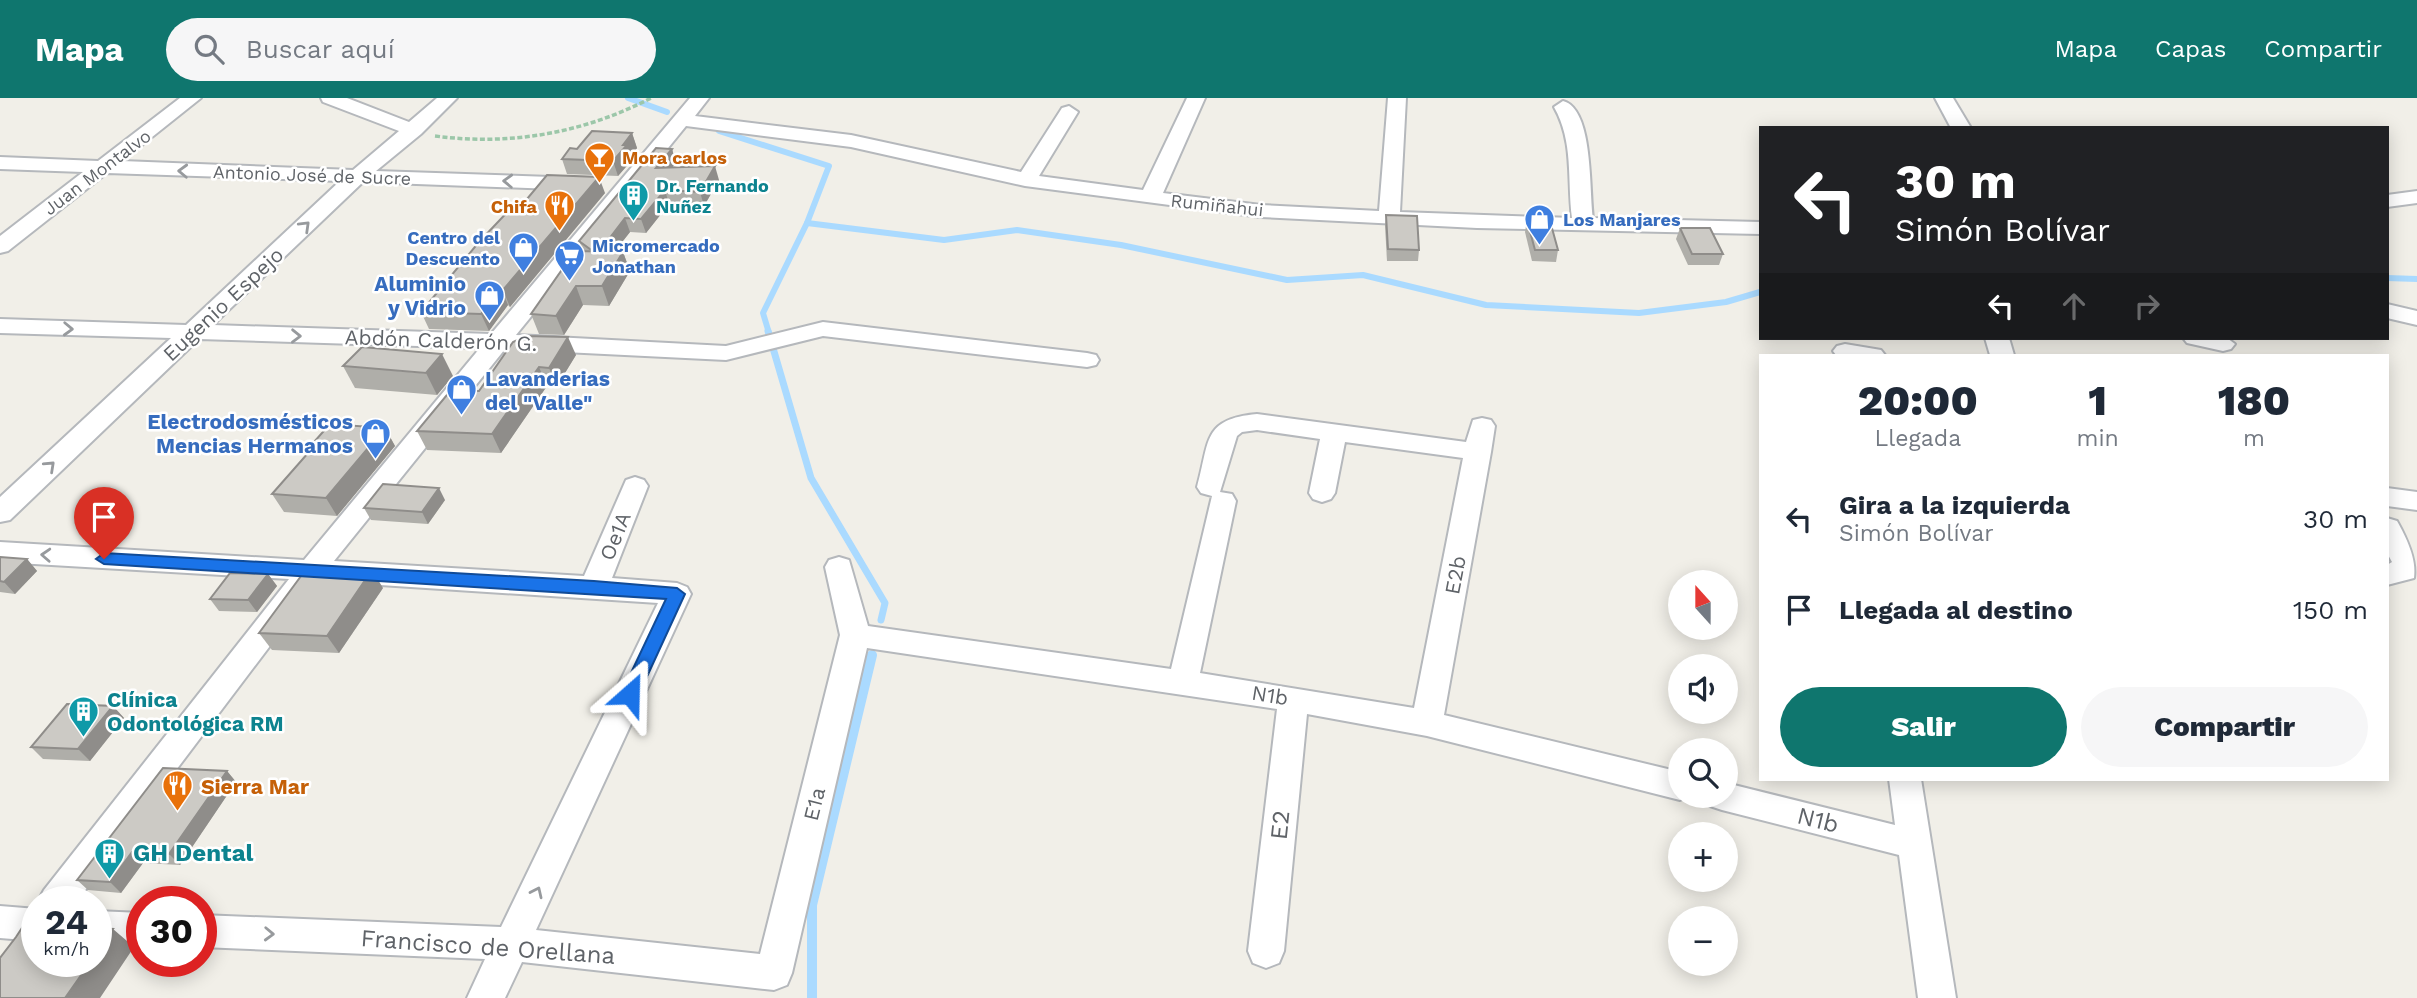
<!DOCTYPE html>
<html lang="es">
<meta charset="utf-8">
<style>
body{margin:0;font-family:"Work Sans",sans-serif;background:#f6f6f7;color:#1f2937;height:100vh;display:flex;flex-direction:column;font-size:26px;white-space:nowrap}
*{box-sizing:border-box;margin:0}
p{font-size:23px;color:#747a83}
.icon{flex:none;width:38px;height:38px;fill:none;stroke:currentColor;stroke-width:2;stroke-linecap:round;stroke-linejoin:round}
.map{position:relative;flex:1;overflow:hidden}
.details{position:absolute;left:1759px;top:256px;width:630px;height:427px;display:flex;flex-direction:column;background:#fff;border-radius:0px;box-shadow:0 4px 18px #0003}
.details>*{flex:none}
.guide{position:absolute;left:1759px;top:28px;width:630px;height:214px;border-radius:0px;box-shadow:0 4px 18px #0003;background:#202124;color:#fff;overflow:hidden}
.needle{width:46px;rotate:339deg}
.buttons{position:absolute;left:1668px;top:472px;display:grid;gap:14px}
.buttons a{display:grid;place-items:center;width:70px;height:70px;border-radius:50%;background:#fff;box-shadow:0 4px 18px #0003;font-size:35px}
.speed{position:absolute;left:21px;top:788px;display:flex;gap:14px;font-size:35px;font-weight:700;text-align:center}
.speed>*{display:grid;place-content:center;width:91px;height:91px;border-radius:50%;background:#fff;box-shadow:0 4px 18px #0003;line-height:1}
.speed small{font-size:18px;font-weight:400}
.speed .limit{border:10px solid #d22;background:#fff;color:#111}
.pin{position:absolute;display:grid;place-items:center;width:60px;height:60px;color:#fff;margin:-72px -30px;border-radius:50% 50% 50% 0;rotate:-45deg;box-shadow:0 0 7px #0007}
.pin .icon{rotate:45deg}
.me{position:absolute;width:77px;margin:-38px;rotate:25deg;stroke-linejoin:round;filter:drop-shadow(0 0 5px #0008)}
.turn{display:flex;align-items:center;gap:24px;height:147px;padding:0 21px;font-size:32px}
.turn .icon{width:91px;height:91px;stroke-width:2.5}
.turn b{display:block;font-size:49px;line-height:60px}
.lanes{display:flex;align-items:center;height:66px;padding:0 21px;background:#0003;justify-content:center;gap:35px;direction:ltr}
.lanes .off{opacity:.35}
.eta{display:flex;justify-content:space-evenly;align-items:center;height:119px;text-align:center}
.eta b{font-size:42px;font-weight:800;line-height:49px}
.cta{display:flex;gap:14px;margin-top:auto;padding:14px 21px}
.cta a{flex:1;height:80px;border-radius:42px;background:#0f766e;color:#fff;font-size:28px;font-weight:800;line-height:80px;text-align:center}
.cta a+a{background:#f6f6f7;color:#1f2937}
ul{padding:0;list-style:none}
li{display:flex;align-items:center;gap:21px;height:91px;padding:0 21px}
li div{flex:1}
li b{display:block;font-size:26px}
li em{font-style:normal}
header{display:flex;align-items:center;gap:42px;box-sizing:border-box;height:98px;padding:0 35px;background:#0f766e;color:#fff}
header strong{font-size:33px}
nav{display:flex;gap:38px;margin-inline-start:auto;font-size:24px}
.search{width:490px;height:63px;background:#f6f6f7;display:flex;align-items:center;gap:18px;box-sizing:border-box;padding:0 24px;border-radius:38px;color:#747a83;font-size:26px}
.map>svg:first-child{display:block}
</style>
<header>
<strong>Mapa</strong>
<div class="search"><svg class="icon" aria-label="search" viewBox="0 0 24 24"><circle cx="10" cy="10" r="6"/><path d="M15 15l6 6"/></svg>Buscar aquí</div>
<nav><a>Mapa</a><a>Capas</a><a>Compartir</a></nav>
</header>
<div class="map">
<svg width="2417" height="900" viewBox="0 0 2417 900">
<rect width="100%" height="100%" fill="#f1efe8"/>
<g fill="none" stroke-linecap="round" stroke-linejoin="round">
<g stroke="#aadaff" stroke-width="6">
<polyline points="628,0 667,14"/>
<polyline points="719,33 829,68 807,125 944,142 1017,132 1121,147 1287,182 1363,177 1486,207 1639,215 1726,204 1760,194"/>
<polyline points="2387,180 2417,181"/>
<polyline points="769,235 763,215 807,125"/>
</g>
<polyline stroke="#aadaff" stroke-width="7" points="768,233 811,380 885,505 881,522"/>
<polyline stroke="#aadaff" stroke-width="10" points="812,900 812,807 872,557"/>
<defs>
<g id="minor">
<path d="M180,0H201L122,63L353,72L399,33L323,4L321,0H347L409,24L437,0H457L421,36L376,73L580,80L587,82L590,86L587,90L580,92L363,84L213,227L491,236L690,0H709L695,18L851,37L1021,74L1062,10L1069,8L1078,14L1039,78L1143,92L1187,0H1205L1163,95L1261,107L1379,113L1388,0H1406L1400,114L1572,120C1567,81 1574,44 1554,9L1563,3C1594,11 1589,94 1593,120L1760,124V136L1477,130L1261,119L1025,88L851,49L686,28L516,237L726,248L823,224L1087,255L1096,257L1099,262L1096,267L1087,269L823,238L726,262L505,251L334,463L584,478L626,382L635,379L644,382L648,388L612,480L677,485L687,489L691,496L536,832L760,856L840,537L825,469L829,462L839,459L849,462L868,528L1171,571L1212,398L1201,395L1197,389C1210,343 1202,321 1257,316L1466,344L1473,322L1482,320L1491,322L1495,328L1491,354L1444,617L1680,674V698H1690L1680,702L1427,638L1307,616L1284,853L1279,865L1266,870L1253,865L1248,853L1277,611L867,550L792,875L787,887L774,892L522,864L505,900H467L485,861L201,849V817L501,829L658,505L319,483L77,803H38L44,792L289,481L0,464V444L304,462L480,250L199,241L10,422L0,424V399L171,240L0,235V221L186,227L340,83L107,75L8,153L0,155V138L83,74L0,71V59L98,63ZM1257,332L1320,341L1309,395L1313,401L1322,404L1331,401L1335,395L1345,344L1463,360L1414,610L1200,575L1236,403L1232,396L1220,394L1237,338L1242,334Z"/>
<polygon points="1935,0 1953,0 1971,30 1951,30"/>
<polygon points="2417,93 2417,105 2387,109 2387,97"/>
<polygon points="2387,206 2417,213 2417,227 2387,220"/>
<polygon points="1985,240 2009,240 2014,257 1990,257"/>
<polygon points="2183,240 2227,240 2235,246 2231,251 2223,253 2187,245"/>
<polygon points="1845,246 1881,252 1885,257 1836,257 1833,253 1837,248"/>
<polygon points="2387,390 2417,394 2417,412 2387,408"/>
<path d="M2387,420L2397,423C2406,439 2417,461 2414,480L2387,487V467L2392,464L2387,455Z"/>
<polygon points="1889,681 1921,681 1956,900 1918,900 1899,757 1722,712 1710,708 1706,698 1726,698 1726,685 1895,727"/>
<polygon points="0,808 37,811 37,843 0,840"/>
<polygon points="96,813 142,815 142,847 96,845"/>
</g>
</defs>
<use href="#minor" stroke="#b5b8bc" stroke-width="4"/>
<path stroke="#9cc7a9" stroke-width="3.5" stroke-dasharray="5 2.5" stroke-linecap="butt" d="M435,38C510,48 584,35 651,0"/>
<use href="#minor" fill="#fff" fill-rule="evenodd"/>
</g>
<g fill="#afaea9">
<polygon points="632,35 637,50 631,59 632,62 618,78 567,76 562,61 577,51"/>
<polygon points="672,51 676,65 672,70 719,82 704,108 669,106 646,135 630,134 614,154 623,154 630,173 609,208 583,207 564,237 539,236 531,216 583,153 579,143"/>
<polygon points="605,95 510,209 508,207 489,233 429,231 421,214 522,107"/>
<polygon points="1386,117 1419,152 1418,163 1387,163 1385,128"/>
<polygon points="1527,122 1558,152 1556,164 1532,163 1525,134"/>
<polygon points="1680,130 1723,156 1719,167 1688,167 1676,141"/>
<polygon points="526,238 576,257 557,288 547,288 501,355 427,352 417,333 479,293"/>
<polygon points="343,268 453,278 437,297 355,290"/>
<polygon points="385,330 395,348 337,418 284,414 272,396 307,356 305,354"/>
<polygon points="445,402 428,426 371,422 364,410"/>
<polygon points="0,459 27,461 37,473 15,496 0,494"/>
<polygon points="268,476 277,488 257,514 219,513 210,501"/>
<polygon points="383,490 339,555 272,552 259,535"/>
<polygon points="113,608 124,620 90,663 43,661 31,649"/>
<polygon points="227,673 236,684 180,767 143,765 121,795 88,792 77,782"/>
</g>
<g fill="#8f8d8a">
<polygon points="632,35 637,50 631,59 632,62 618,78 613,63"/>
<polygon points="672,51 676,65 660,84 656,70"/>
<polygon points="715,68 719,82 704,108 700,94"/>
<polygon points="599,79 605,95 510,209 503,192"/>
<polygon points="665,92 669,106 646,135 641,121"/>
<polygon points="625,120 630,134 602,170 597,156"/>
<polygon points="623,154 630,173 609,208 602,188"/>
<polygon points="576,188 583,207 564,237 556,218"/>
<polygon points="501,190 508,207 489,233 481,216"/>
<polygon points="568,239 576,257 557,288 549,270"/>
<polygon points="442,256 453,278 437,297 426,275"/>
<polygon points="539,269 547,288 501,355 492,336"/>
<polygon points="385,330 395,348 337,418 326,400"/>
<polygon points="439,390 445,402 428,426 422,414"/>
<polygon points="27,461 37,473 15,496 4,484"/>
<polygon points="372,472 383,490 339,555 327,538"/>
<polygon points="268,476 277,488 257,514 248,502"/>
<polygon points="113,608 124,620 90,663 78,651"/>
<polygon points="227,673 236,684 180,767 169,756"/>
<polygon points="132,754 143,765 121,795 110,784"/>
<polygon points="113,831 134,849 100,900 65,900 91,863 96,863 96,855"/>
</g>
<g fill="#cccac5" stroke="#8f8d8a" stroke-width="2">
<polygon points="592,33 632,35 623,47 627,47 613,63 562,61 570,50 577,51"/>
<polygon points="656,50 672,51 656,70 715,68 700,94 665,92 641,121 625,120 599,154 594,154 579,143"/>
<polygon points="547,77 599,79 503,192 501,190 481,216 421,214 479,144 514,107 522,107"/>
<polygon points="1386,117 1417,118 1419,152 1388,151"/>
<polygon points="1527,122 1550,123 1558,152 1535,152"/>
<polygon points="1680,130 1710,130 1723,156 1692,156"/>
<polygon points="575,153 623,154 602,188 576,188 556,218 531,216"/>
<polygon points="526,238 568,239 549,270 539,269 492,336 417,333 451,292 479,293 513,244"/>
<polygon points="362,249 442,256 426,275 343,268"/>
<polygon points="330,326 385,330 326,400 272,396 309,354 305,354"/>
<polygon points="383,386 439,390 422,414 364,410"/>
<polygon points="0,459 27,461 4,484 0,483"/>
<polygon points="313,470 372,472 327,538 259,535 304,474"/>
<polygon points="230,475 268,476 248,502 210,501"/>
<polygon points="67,606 113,608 78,651 31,649"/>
<polygon points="163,670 227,673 169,756 132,754 110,784 77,782"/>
<polygon points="31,816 37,817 37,863 91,863 65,900 0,900 0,860 16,839"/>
<polygon points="96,830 113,831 96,855"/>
</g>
<defs><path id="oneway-chevron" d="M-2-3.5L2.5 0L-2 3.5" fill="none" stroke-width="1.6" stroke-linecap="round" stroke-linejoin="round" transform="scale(1.75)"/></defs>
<g stroke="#979a9d">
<use href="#oneway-chevron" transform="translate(183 73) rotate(-178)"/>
<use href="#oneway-chevron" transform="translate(508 83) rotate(-178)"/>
<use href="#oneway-chevron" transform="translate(305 128) rotate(-44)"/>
<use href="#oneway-chevron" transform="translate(68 231) rotate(2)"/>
<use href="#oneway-chevron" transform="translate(296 238) rotate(1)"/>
<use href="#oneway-chevron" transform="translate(50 368) rotate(-43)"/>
<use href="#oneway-chevron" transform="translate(46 457) rotate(-177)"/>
<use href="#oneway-chevron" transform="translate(537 794) rotate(-65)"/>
<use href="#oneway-chevron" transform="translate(269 836) rotate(2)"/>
</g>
<polygon fill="#1a73e8" stroke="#114b97" stroke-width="2" points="104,455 594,483 677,490 685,496 639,596 636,601 624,601 621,596 666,501 104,466 96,461"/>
<defs>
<symbol id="bar-pin" viewBox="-11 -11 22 30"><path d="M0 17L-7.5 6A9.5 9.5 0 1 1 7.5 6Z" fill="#e8710a" stroke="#fff"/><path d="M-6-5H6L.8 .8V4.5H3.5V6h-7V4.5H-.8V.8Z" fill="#fff"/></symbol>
<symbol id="building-pin" viewBox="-11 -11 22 30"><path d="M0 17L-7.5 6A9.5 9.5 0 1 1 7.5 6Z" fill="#0f9aa8" stroke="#fff"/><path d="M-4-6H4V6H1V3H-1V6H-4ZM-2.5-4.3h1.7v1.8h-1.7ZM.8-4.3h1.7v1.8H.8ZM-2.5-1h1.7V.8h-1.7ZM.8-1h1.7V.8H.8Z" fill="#fff"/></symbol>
<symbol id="restaurant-pin" viewBox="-11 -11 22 30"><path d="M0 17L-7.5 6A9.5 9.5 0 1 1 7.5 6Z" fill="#e8710a" stroke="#fff"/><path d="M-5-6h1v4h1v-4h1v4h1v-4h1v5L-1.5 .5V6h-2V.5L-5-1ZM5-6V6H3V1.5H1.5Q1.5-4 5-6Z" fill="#fff"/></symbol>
<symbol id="shop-pin" viewBox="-11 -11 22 30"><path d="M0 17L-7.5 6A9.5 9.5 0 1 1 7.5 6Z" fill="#3f7fe0" stroke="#fff"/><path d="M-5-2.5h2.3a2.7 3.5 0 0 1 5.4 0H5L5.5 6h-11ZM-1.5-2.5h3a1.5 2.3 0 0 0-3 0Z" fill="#fff"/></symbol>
<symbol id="supermarket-pin" viewBox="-11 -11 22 30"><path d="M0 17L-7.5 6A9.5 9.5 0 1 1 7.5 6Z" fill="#3f7fe0" stroke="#fff"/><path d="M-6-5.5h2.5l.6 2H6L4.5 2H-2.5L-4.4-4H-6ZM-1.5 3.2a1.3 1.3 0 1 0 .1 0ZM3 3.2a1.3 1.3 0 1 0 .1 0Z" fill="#fff"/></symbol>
</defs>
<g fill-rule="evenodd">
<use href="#bar-pin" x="582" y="42" width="35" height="47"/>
<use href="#building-pin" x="616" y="80" width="35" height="47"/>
<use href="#restaurant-pin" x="542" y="90" width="35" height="47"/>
<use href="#shop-pin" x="1522" y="104" width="35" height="47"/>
<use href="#shop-pin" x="506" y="132" width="35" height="47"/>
<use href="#supermarket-pin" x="552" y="140" width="35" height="47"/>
<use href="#shop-pin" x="472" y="180" width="35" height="47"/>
<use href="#shop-pin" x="444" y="274" width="35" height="47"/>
<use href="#shop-pin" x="358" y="318" width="35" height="47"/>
<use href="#building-pin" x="66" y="596" width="35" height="47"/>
<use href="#restaurant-pin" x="160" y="670" width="35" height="47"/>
<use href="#building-pin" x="92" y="738" width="35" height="47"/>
</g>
<g text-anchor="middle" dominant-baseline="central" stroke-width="5" stroke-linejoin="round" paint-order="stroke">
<g font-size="18" font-weight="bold" fill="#c56008" stroke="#fff" text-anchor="start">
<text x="622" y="59">Mora carlos</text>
<text x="537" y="108" text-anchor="end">Chifa</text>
</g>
<g font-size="18" fill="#5f6368" stroke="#fff">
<text transform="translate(97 74) rotate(-37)">Juan Montalvo</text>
<text transform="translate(312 77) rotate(2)">Antonio José de Sucre</text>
<text transform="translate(1217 107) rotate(6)">Rumiñahui</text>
</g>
<g font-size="18" font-weight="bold" fill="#0d838f" stroke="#fff" text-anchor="start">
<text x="656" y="87">Dr. Fernando<tspan x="656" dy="21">Nuñez</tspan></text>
</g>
<g font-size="18" font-weight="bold" fill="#366cbe" stroke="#fff" text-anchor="start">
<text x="1563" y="121">Los Manjares</text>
<text x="500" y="139" text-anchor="end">Centro del<tspan x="500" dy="21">Descuento</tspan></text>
<text x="592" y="147">Micromercado<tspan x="592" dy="21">Jonathan</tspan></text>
</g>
<g font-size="21" font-weight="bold" fill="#366cbe" stroke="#fff" text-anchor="end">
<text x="466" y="185">Aluminio<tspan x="466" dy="24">y Vidrio</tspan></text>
<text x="485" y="280" text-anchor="start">Lavanderias<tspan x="485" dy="24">del "Valle"</tspan></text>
<text x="353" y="323">Electrodosmésticos<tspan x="353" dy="24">Mencias Hermanos</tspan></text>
</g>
<g font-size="21" fill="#5f6368" stroke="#fff">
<text transform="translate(223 206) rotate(-43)">Eugenio Espejo</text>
<text transform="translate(441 242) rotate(2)">Abdón Calderón G.</text>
<text transform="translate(615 438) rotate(-68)">Oe1A</text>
<text transform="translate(1455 477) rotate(-79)">E2b</text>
<text transform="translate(1270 597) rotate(9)">N1b</text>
<text transform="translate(814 706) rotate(-76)">E1a</text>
</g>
<g font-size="21" font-weight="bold" fill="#0d838f" stroke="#fff" text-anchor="start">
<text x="107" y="601">Clínica<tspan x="107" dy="24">Odontológica RM</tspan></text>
</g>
<g font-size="21" font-weight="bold" fill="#c56008" stroke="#fff" text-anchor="start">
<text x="201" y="688">Sierra Mar</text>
</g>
<g font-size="24" fill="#5f6368" stroke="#fff">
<text transform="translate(1818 722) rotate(14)">N1b</text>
<text transform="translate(1280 727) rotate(-84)">E2</text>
<text transform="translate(488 849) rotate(4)">Francisco de Orellana</text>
</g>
<g font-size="24" font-weight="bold" fill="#0d838f" stroke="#fff" text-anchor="start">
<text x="133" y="755">GH Dental</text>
</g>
</g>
</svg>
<div class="buttons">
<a><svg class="needle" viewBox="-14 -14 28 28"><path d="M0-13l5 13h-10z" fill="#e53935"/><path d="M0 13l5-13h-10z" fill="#747a83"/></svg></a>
<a><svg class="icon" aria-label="sound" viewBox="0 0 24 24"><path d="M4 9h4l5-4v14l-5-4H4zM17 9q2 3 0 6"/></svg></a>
<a><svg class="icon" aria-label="search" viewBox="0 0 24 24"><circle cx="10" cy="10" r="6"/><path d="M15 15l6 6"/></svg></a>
<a>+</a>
<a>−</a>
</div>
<div class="speed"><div>24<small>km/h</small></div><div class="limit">30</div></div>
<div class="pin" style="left:104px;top:461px;background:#d93025"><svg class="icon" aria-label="arrive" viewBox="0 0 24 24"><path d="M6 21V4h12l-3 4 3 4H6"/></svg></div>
<svg class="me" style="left:630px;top:596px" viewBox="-20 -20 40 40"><path d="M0-17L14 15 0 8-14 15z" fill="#1a73e8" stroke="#fff" stroke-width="4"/></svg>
<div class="guide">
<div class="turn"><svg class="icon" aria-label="left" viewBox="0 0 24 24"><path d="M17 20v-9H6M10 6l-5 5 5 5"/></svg><div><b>30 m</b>Simón Bolívar</div></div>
<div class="lanes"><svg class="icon" aria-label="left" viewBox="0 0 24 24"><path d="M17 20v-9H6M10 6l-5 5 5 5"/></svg><svg class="icon off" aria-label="ahead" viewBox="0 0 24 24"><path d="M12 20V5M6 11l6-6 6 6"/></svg><svg class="icon off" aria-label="right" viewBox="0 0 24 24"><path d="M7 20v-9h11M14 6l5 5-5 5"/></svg></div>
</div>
<section class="details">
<div class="eta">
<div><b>20:00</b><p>Llegada</p></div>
<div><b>1</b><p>min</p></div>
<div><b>180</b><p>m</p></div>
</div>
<ul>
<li><svg class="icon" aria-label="left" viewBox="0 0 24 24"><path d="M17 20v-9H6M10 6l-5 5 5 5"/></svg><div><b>Gira a la izquierda</b><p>Simón Bolívar</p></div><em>30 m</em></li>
<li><svg class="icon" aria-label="arrive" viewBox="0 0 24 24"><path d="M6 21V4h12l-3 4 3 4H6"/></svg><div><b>Llegada al destino</b></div><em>150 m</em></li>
</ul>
<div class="cta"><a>Salir</a><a>Compartir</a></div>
</section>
</div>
